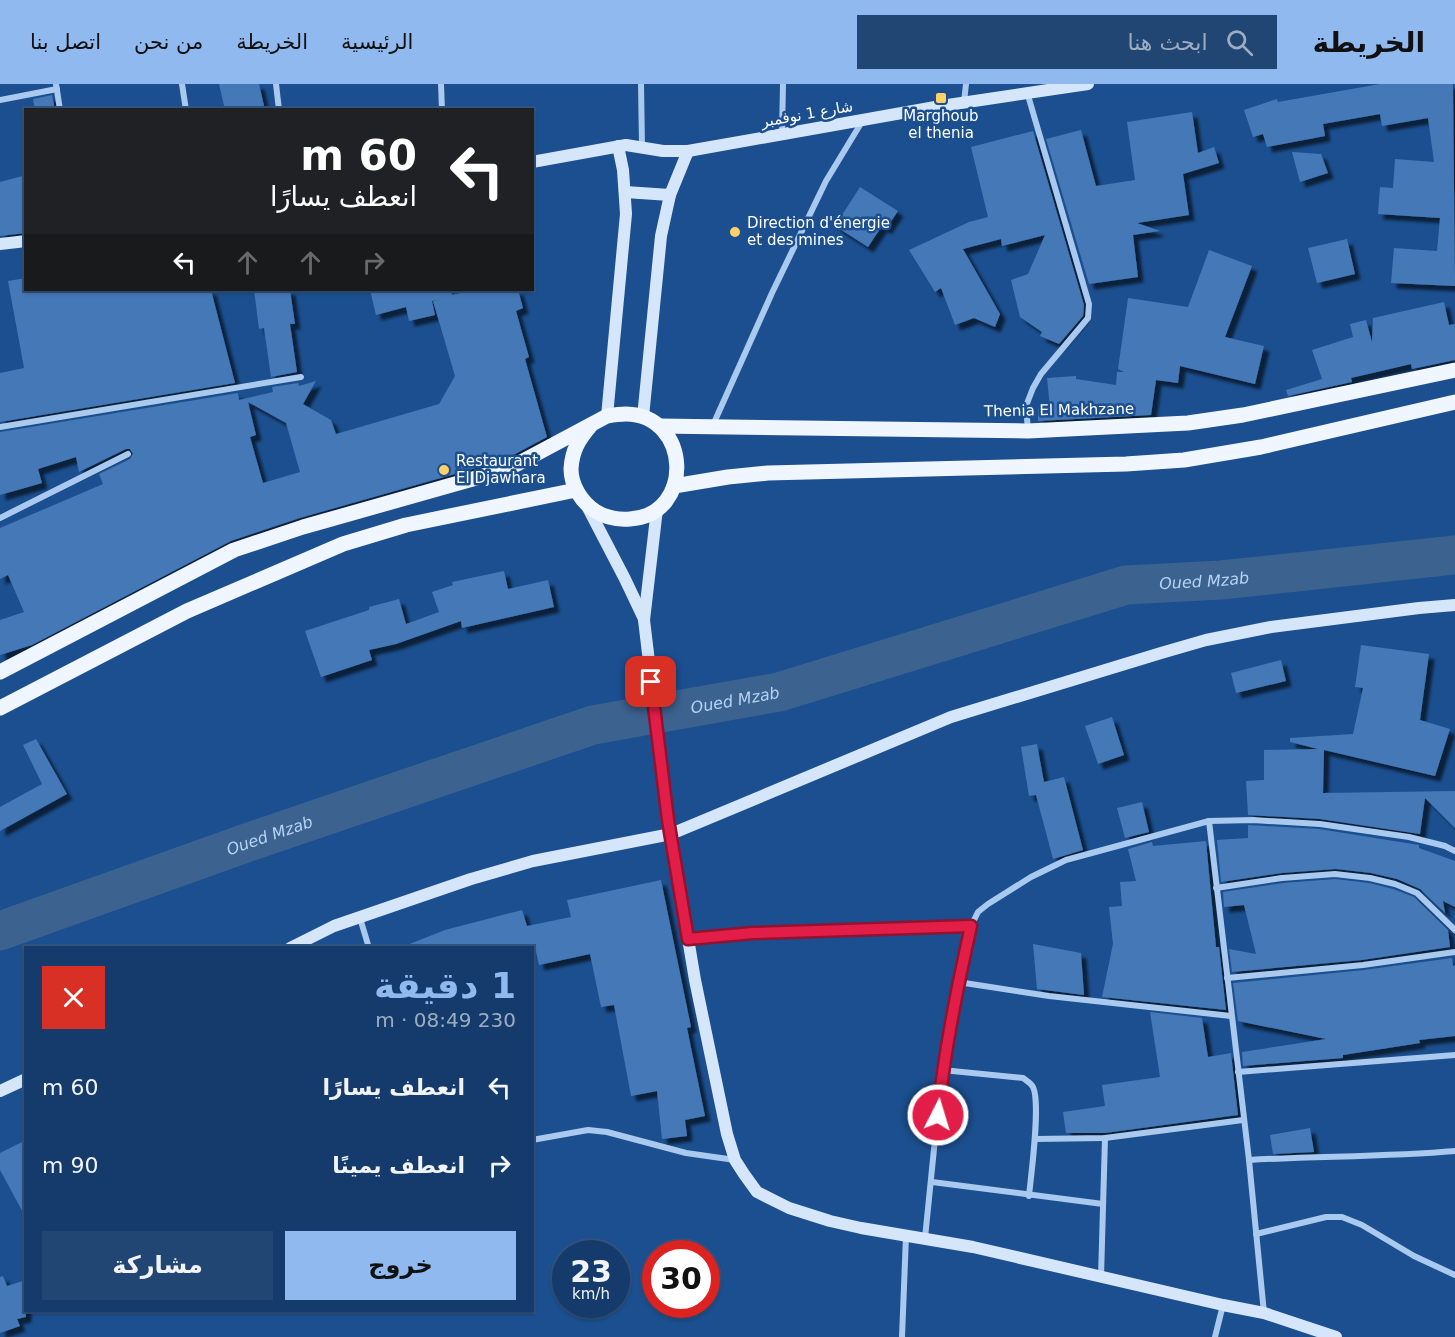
<!DOCTYPE html>
<html lang="ar">
<meta charset="utf-8">
<style>
body{margin:0;font-family:"DejaVu Sans","Noto Sans Arabic",sans-serif;background:#214673;color:#f1f3f6;direction:rtl;height:100vh;display:flex;flex-direction:column;font-size:22px;white-space:nowrap}
*{box-sizing:border-box;margin:0}
p{font-size:20px;color:#9dadc1}
.icon{flex:none;width:33px;height:33px;fill:none;stroke:currentColor;stroke-width:2;stroke-linecap:round;stroke-linejoin:round}
.map{position:relative;flex:1;overflow:hidden;direction:ltr}
.drawer{position:absolute;left:24px;top:862px;width:510px;height:366px;display:flex;flex-direction:column;background:#143b6b;border-radius:0px;box-shadow:0 2px 4px #0004,0 0 0 2px #33557e;direction:rtl}
.drawer>*{flex:none}
.top-card{position:absolute;left:24px;top:24px;width:510px;height:183px;border-radius:0px;box-shadow:0 2px 4px #0004,0 0 0 2px #33557e;direction:rtl;background:#202124;color:#fff;overflow:hidden}
.speed{position:absolute;left:552px;top:1156px;display:flex;gap:12px;font-size:30px;font-weight:700;text-align:center}
.speed>*{display:grid;place-content:center;width:78px;height:78px;border-radius:50%;background:#143b6b;box-shadow:0 2px 4px #0004,0 0 0 2px #33557e;line-height:1}
.speed small{font-size:15px;font-weight:400}
.speed .limit{border:9px solid #d22;background:#fff;color:#111}
.pin{position:absolute;display:grid;place-items:center;width:51px;height:51px;color:#fff;margin:-26px;border-radius:12px;box-shadow:0 3px 9px #0006}
.me{position:absolute;width:66px;margin:-33px;rotate:5deg;stroke-linejoin:round;filter:drop-shadow(0 0 4px #0008)}
.turn{display:flex;align-items:center;gap:21px;height:126px;padding:0 18px;font-size:27px}
.turn .icon{width:78px;height:78px;stroke-width:2.5}
.turn b{display:block;font-size:42px;line-height:51px}
.lanes{display:flex;align-items:center;height:57px;padding:0 18px;background:#0003;justify-content:center;gap:30px;direction:ltr}
.lanes .off{opacity:.35}
.round{display:grid;place-items:center;flex:none;width:63px;height:63px;border-radius:0px;background:#214673}
.summary{display:flex;align-items:center;justify-content:space-between;height:102px;padding:0 18px}
h1{font-size:36px;font-weight:700;line-height:45px;color:#90b9f0}
.action{display:flex;gap:12px;margin-top:auto;padding:12px 18px}
.action a{flex:1;height:69px;border-radius:0px;background:#90b9f0;color:#111;font-size:24px;font-weight:700;line-height:69px;text-align:center}
.action a+a{background:#214673;color:#f1f3f6}
ul{padding:0;list-style:none}
li{display:flex;align-items:center;gap:18px;height:78px;padding:0 18px}
li div{flex:1}
li b{display:block;font-size:22px}
li em{font-style:normal}
header{display:flex;align-items:center;gap:36px;box-sizing:border-box;height:84px;padding:0 30px;background:#90b9f0;color:#111}
header strong{font-size:28px}
nav{display:flex;gap:33px;margin-inline-start:auto;font-size:21px}
.search{width:420px;height:54px;background:#214673;display:flex;align-items:center;gap:15px;box-sizing:border-box;padding:0 21px;border-radius:0px;color:#9dadc1;font-size:22px}
.map>svg:first-child{display:block}
</style>
<header>
<strong>الخريطة</strong>
<div class="search"><svg class="icon" aria-label="search" viewBox="0 0 24 24"><circle cx="10" cy="10" r="6"/><path d="M15 15l6 6"/></svg>ابحث هنا</div>
<nav><a>الرئيسية</a><a>الخريطة</a><a>من نحن</a><a>اتصل بنا</a></nav>
</header>
<div class="map">
<svg width="1455" height="1253" viewBox="0 0 1455 1253">
<defs>
<filter id="shadow"><feDropShadow dx="5.5" dy="5.5" stdDeviation="1.5" flood-color="#0009"/></filter>
</defs>
<rect width="100%" height="100%" fill="#1b4f8f"/>
<g fill="none" stroke-linecap="round" stroke-linejoin="round">
<path stroke="#3c6290" stroke-width="39" id="s1" d="M0,847L249,758L593,641L779,608L1126,501L1221,496L1455,471"/>
</g>
<g fill="#4478b7" fill-rule="evenodd" filter="url(#shadow)">
<polygon points="219,0 259,0 265,26 225,26"/>
<polygon points="1380,0 1453,0 1455,202 1391,199 1394,164 1437,167 1440,134 1378,130 1380,103 1393,104 1395,75 1434,78 1428,34 1382,42 1380,30 1323,40 1325,52 1267,63 1263,50 1253,53 1244,26 1277,15 1278,18"/>
<polygon points="52,11 55,26 35,26 33,15"/>
<polygon points="1192,28 1198,69 1214,63 1219,79 1183,90 1189,131 1137,139 1160,147 1133,151 1138,193 1089,200 1046,55 1081,46 1096,102 1135,96 1127,38"/>
<polygon points="1033,47 1084,221 1083,232 1059,260 1040,252 1042,248 1020,233 1011,196 1028,190 1045,151 1002,162 1001,155 963,165 1000,230 995,243 974,234 955,241 941,204 935,208 909,166 969,138 988,133 971,63"/>
<polygon points="1292,68 1321,70 1328,89 1300,98"/>
<polygon points="26,91 26,149 0,152 0,98"/>
<polygon points="860,103 898,127 886,145 882,142 868,163 835,142"/>
<polygon points="1347,155 1355,190 1317,199 1308,164"/>
<polygon points="1209,166 1252,182 1225,253 1264,262 1255,300 1180,282 1178,299 1156,296 1151,331 1038,337 1038,324 1050,324 1047,294 1076,292 1076,295 1116,301 1117,288 1124,288 1118,285 1128,214 1188,223"/>
<polygon points="26,194 26,206 211,206 235,299 0,338 0,289 24,284 8,197"/>
<polygon points="254,206 290,206 295,240 290,240 297,288 271,293 264,244 259,245"/>
<path d="M370,206H451L452,211L473,206H518L523,224L516,227L529,273L525,275L547,353L504,376L300,434L231,457L32,561L0,571V536L24,528L8,491L0,495V444L103,400L99,390L130,375L133,370L130,365H126L79,388L76,373L38,385L42,399L0,411V348L238,309L239,316L273,308L272,303L298,299L299,302L316,297L303,320L331,336L336,350L439,320L455,292L433,217L441,215L432,217L435,231L409,237L406,223L376,231ZM248,318L286,339L300,388L263,399L250,353L256,351Z"/>
<polygon points="1444,218 1449,241 1455,240 1455,276 1412,285 1411,280 1351,294 1352,298 1288,312 1286,306 1322,295 1312,266 1353,253 1350,240 1366,236 1372,258 1373,234"/>
<polygon points="504,487 508,505 548,496 554,523 462,544 461,537 396,560 369,566 372,576 321,593 305,547 369,526 369,523 399,515 406,540 439,528 432,508 453,501 452,498"/>
<polygon points="1361,561 1429,570 1420,636 1450,645 1435,692 1324,666 1323,709 1455,707 1455,744 1425,714 1420,750 1320,735 1248,731 1246,697 1264,696 1264,666 1318,665 1290,658 1290,654 1353,650 1363,604 1355,603"/>
<polygon points="1281,576 1286,597 1236,609 1231,589"/>
<polygon points="1112,633 1124,671 1098,680 1085,642"/>
<polygon points="36,655 67,710 0,747 0,723 42,700 23,661"/>
<polygon points="1037,660 1044,698 1064,693 1083,766 1053,775 1036,711 1029,712 1021,663"/>
<polygon points="1142,718 1149,748 1125,754 1117,724"/>
<polygon points="1248,741 1319,745 1419,761 1419,764 1455,777 1455,823 1443,817 1445,829 1420,805 1397,795 1371,789 1336,785 1282,789 1221,798 1217,756 1248,754"/>
<polygon points="1206,757 1216,863 1219,863 1226,926 1102,913 1113,860 1109,823 1122,822 1120,798 1136,797 1128,765 1152,758 1153,762"/>
<polygon points="1335,795 1369,799 1393,805 1414,813 1448,846 1450,863 1362,876 1232,888 1229,865 1256,870 1244,821 1224,823 1223,808 1283,799"/>
<polygon points="661,796 691,943 687,944 705,1032 685,1036 687,1052 662,1055 657,1007 631,1012 614,921 601,923 590,870 539,881 536,868 532,869 532,864 407,864 407,861 445,846 522,826 527,842 571,833 567,816"/>
<polygon points="1033,860 1081,869 1084,911 1037,905"/>
<polygon points="1452,874 1453,882 1455,881 1455,952 1419,956 1420,959 1343,971 1343,974 1243,982 1242,968 1326,955 1238,937 1233,899 1364,886"/>
<polygon points="1150,928 1202,934 1208,973 1231,969 1238,1031 1105,1049 1066,1049 1063,1028 1105,1022 1102,1001 1160,993"/>
<polygon points="1310,1044 1314,1068 1273,1070 1270,1051"/>
<polygon points="26,1056 26,1134 0,1086 0,1069"/>
<polygon points="3,1192 7,1202 26,1196 26,1233 17,1235 20,1242 0,1249 0,1193"/>
</g>
<g fill="none" stroke-linecap="round" stroke-linejoin="round">
<g stroke="#a9c9ee" stroke-width="6">
<polyline points="56,0 60,26"/>
<polyline points="182,0 186,26"/>
<polyline points="276,0 279,26"/>
<polyline points="441,0 442,26"/>
<polyline points="641,0 642,62"/>
<polyline points="1027,8 1089,220 1088,234 1041,290 1033,304 1026,322 1028,347"/>
<polyline points="0,16 57,5"/>
<polyline points="964,18 966,0"/>
<polyline points="782,50 783,0"/>
<polyline points="713,341 772,209 826,97 863,36"/>
<polyline points="0,343 301,293"/>
<polyline points="0,434 128,370"/>
<polyline points="1209,737 1253,736 1320,740 1409,753 1445,762 1455,767"/>
<polyline points="1216,804 1282,794 1335,790 1370,794 1395,800 1417,809 1455,846"/>
<polyline points="360,834 369,864"/>
<polyline points="688,855 753,849 971,842"/>
<polyline points="1227,894 1363,881 1455,868"/>
<polyline points="958,898 971,842 978,828 988,820 1031,793 1066,776 1209,737 1249,1076 1264,1229"/>
<path d="M942,986L1023,994C1027,997 1031,999 1033,1003C1041,1019 1031,1091 1029,1112"/>
<polyline points="1238,988 1455,971"/>
<polyline points="1035,1055 1105,1054 1243,1036"/>
<polyline points="532,1056 588,1046 607,1048 686,1069 735,1076"/>
<path d="M1249,1076C1317,1072 1386,1073 1455,1067"/>
<polyline points="932,1098 1103,1120"/>
<polyline points="1256,1150 1326,1133 1342,1133 1362,1141 1414,1172 1455,1191"/>
<polyline points="925,1154 942,986 958,898 1049,912 1231,932"/>
<polyline points="1101,1193 1105,1054"/>
<polyline points="902,1253 906,1152"/>
<polyline points="1215,1253 1223,1221"/>
</g>
<g stroke="#d6e6fa" stroke-width="12">
<polyline points="532,78 626,61 663,67 688,67 941,22 1088,0"/>
<polyline points="625,108 670,111"/>
<polyline points="0,160 26,157"/>
<polyline points="607,332 626,130 623,86 618,62"/>
<polyline points="643,333 661,152 670,111 688,67"/>
<polyline points="587,422 625,495 644,535"/>
<polyline points="657,425 644,536 668,736 695,896 727,1050 735,1076 744,1090 757,1108 789,1124 830,1137 861,1144 973,1163 1223,1221 1264,1229 1336,1253"/>
<polyline points="290,864 334,842 471,795 533,777 671,750 951,633 1161,569 1206,556 1271,543 1419,524 1455,521"/>
<polyline points="0,1007 26,995"/>
</g>
<g stroke="#f0f6ff" stroke-width="15">
<polyline points="659,342 1028,347 1188,339 1243,331 1455,286"/>
<polyline points="674,402 728,393 768,389 1126,380 1184,376 1261,363 1455,318"/>
<path d="M0,588L234,466L303,443L508,385L607,332C613,331 620,330 626,330C691,331 695,431 630,435C617,436 606,434 595,427C582,418 571,402 571,385C572,366 579,355 591,341"/>
<polyline points="0,624 187,527 343,460 406,441 576,406"/>
</g>
</g>
<g fill="none" stroke-linecap="round" stroke-linejoin="round">
<defs>
<path id="route" d="M651,598L668,736L688,855L753,849L971,842C957,904 944,967 938,1031"/>
</defs>
<use href="#route" stroke="#92132f" stroke-width="15"/>
<use href="#route" stroke="#e11d48" stroke-width="10"/>
</g>
<g fill="#ffd166" stroke="#1b4f8f" stroke-width="2">
<rect x="935" y="8" width="12" height="12" rx="3"/>
<circle cx="735" cy="148" r="6"/>
<circle cx="444" cy="386" r="6"/>
</g>
<g text-anchor="middle" dominant-baseline="central" stroke-width="5" stroke-linejoin="round" paint-order="stroke">
<g font-size="15" fill="#fff" stroke="#1b4f8f">
<text transform="translate(807 30) rotate(-10)">شارع 1 نوفمبر</text>
<text transform="translate(1059 326) rotate(-1)">Thenia El Makhzane</text>
</g>
<g font-size="15" fill="#fff" stroke="#1b4f8f" text-anchor="start">
<text x="941" y="32" text-anchor="middle">Marghoub<tspan x="941" dy="17">el thenia</tspan></text>
<text x="747" y="139">Direction d'énergie<tspan x="747" dy="17">et des mines</tspan></text>
<text x="456" y="377">Restaurant<tspan x="456" dy="17">El Djawhara</tspan></text>
</g>
<g font-size="16" font-style="italic" fill="#b5d3f5" stroke="#1b4f8f">
<text stroke="none"><textPath href="#s1" startOffset="1258">Oued Mzab</textPath></text>
<text stroke="none"><textPath href="#s1" startOffset="772">Oued Mzab</textPath></text>
<text stroke="none"><textPath href="#s1" startOffset="286">Oued Mzab</textPath></text>
</g>
</g>
</svg>
<div class="speed"><div>23<small>km/h</small></div><div class="limit">30</div></div>
<div class="pin" style="left:651px;top:598px;background:#d93025"><svg class="icon" aria-label="arrive" viewBox="0 0 24 24"><path d="M6 21V4h12l-3 4 3 4H6"/></svg></div>
<svg class="me" style="left:938px;top:1031px" viewBox="-20 -20 40 40"><circle r="17" fill="#e11d48" stroke="#fff" stroke-width="3"/><path d="M0-11L8 9 0 5-8 9z" fill="#fff"/></svg>
<div class="top-card">
<div class="turn"><svg class="icon" aria-label="left" viewBox="0 0 24 24"><path d="M17 20v-9H6M10 6l-5 5 5 5"/></svg><div><b>60 m</b>انعطف يسارًا</div></div>
<div class="lanes"><svg class="icon" aria-label="left" viewBox="0 0 24 24"><path d="M17 20v-9H6M10 6l-5 5 5 5"/></svg><svg class="icon off" aria-label="ahead" viewBox="0 0 24 24"><path d="M12 20V5M6 11l6-6 6 6"/></svg><svg class="icon off" aria-label="ahead" viewBox="0 0 24 24"><path d="M12 20V5M6 11l6-6 6 6"/></svg><svg class="icon off" aria-label="right" viewBox="0 0 24 24"><path d="M7 20v-9h11M14 6l5 5-5 5"/></svg></div>
</div>
<section class="drawer">
<div class="summary"><div><h1>1 دقيقة</h1><p>230 m · 08:49</p></div><a class="round" style="background:#d93025;color:#fff"><svg class="icon" aria-label="close" viewBox="0 0 24 24"><path d="M6 6l12 12M18 6L6 18"/></svg></a></div>
<ul>
<li><svg class="icon" aria-label="left" viewBox="0 0 24 24"><path d="M17 20v-9H6M10 6l-5 5 5 5"/></svg><div><b>انعطف يسارًا</b></div><em>60 m</em></li>
<li><svg class="icon" aria-label="right" viewBox="0 0 24 24"><path d="M7 20v-9h11M14 6l5 5-5 5"/></svg><div><b>انعطف يمينًا</b></div><em>90 m</em></li>
</ul>
<div class="action"><a>خروج</a><a>مشاركة</a></div>
</section>
</div>
